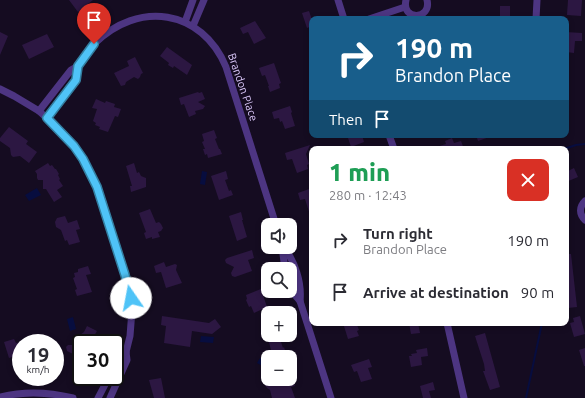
<!DOCTYPE html>
<meta charset="utf-8">
<style>
body{margin:0;font-family:Ubuntu,sans-serif;background:#f2f2f3;color:#2b2b33;height:100vh;display:flex;flex-direction:column;font-size:15px;white-space:nowrap}
*{box-sizing:border-box;margin:0}
p{font-size:13px;color:#7c7c81}
.icon{flex:none;width:22px;height:22px;fill:none;stroke:currentColor;stroke-width:2;stroke-linecap:round;stroke-linejoin:round}
.map{position:relative;flex:1;overflow:hidden}
.panel{position:absolute;left:309px;top:146px;width:260px;height:180px;display:flex;flex-direction:column;background:#fff;border-radius:8px;box-shadow:0 2px 6px #0003}
.panel>*{flex:none}
.top-card{position:absolute;left:309px;top:16px;width:260px;height:122px;border-radius:8px;box-shadow:0 2px 6px #0003;background:#185e8b;color:#fff;overflow:hidden}
.controls{position:absolute;left:261px;top:218px;display:grid;gap:8px}
.controls a{display:grid;place-items:center;width:36px;height:36px;border-radius:8px;background:#fff;box-shadow:0 2px 6px #0003;font-size:20px}
.speed{position:absolute;left:12px;top:334px;display:flex;gap:8px;font-size:20px;font-weight:700;text-align:center}
.speed>*{display:grid;place-content:center;width:52px;height:52px;border-radius:50%;background:#fff;box-shadow:0 2px 6px #0003;line-height:1}
.speed small{font-size:10px;font-weight:400}
.speed .limit{border:2px solid #111;border-radius:6px;background:#fff;color:#111}
.pin{position:absolute;display:grid;place-items:center;width:34px;height:34px;color:#fff;margin:-41px -17px;border-radius:50% 50% 50% 0;rotate:-45deg;box-shadow:0 0 4px #0007}
.pin .icon{rotate:45deg}
.me{position:absolute;width:44px;margin:-22px;rotate:348deg;stroke-linejoin:round;filter:drop-shadow(0 0 3px #0008)}
.turn{display:flex;align-items:center;gap:14px;height:84px;padding:0 20px;font-size:18px}
.turn .icon{width:52px;height:52px;stroke-width:2.5}
.turn b{display:block;font-size:28px;line-height:34px}
.then{display:flex;align-items:center;height:38px;padding:0 20px;background:#0003;gap:8px;font-size:15px}
.round{display:grid;place-items:center;flex:none;width:42px;height:42px;border-radius:8px;background:#f2f2f3}
.head{display:flex;align-items:center;justify-content:space-between;height:68px;padding:0 20px}
h1{font-size:24px;font-weight:800;line-height:30px;color:#1e9e55}
ul{padding:0;list-style:none}
li{display:flex;align-items:center;gap:12px;height:52px;padding:0 20px}
li div{flex:1}
li b{display:block;font-size:15px}
li em{font-style:normal}
.map>svg:first-child{display:block}
</style>
<div class="map">
<svg width="585" height="398" viewBox="0 0 585 398">
<rect width="100%" height="100%" fill="#150c21"/>
<g fill="#070d3f">
<polygon points="202,171 207,172 205,185 200,184"/>
<polygon points="37,188 41,195 29,201 25,195"/>
<polygon points="73,317 76,329 70,331 67,319"/>
<polygon points="201,336 214,337 213,343 200,342"/>
<polygon points="260,358 268,362 268,369 257,363"/>
</g>
<g fill="none" stroke-linecap="round" stroke-linejoin="round">
<g stroke="#070d3f" stroke-width="2">
<polyline points="564,149 576,145 585,144"/>
<polyline points="526,398 542,323"/>
</g>
</g>
<g fill="#2c1742">
<polygon points="69,0 93,0 78,12"/>
<polygon points="568,0 582,0 581,16 567,15"/>
<polygon points="500,6 510,6 510,19 500,18"/>
<polygon points="309,11 312,20 312,26 307,28 302,13"/>
<polygon points="255,21 266,38 254,44 248,32 243,34 240,28"/>
<polygon points="0,32 8,36 0,55"/>
<polygon points="566,32 582,33 582,41 575,41 574,53 566,52"/>
<polygon points="47,34 54,47 29,59 22,45"/>
<polygon points="167,47 192,65 187,75 174,66 173,68 168,65 169,63 160,56"/>
<polygon points="135,57 143,73 141,74 140,77 138,79 134,77 126,82 125,85 121,86 114,73 129,66 127,61"/>
<polygon points="274,63 281,83 279,84 280,88 270,92 268,86 269,86 265,75 262,76 259,68"/>
<polygon points="198,92 199,93 202,92 205,99 198,102 205,106 203,109 195,111 196,114 189,117 184,104 181,105 179,98"/>
<polygon points="96,99 105,103 106,101 115,104 114,107 121,109 118,117 115,116 108,132 99,129 100,127 95,125 96,123 93,121 97,109 92,108"/>
<polygon points="290,106 292,112 291,113 295,126 285,129 282,121 280,122 279,118 274,119 272,112"/>
<polygon points="9,127 28,141 26,144 37,152 29,163 20,156 13,157 11,155 10,148 0,141 0,138"/>
<polygon points="214,130 217,138 215,139 219,149 220,149 222,154 208,158 207,154 205,155 203,149 205,149 202,142 204,141 202,134"/>
<polygon points="347,135 362,135 364,142 351,147"/>
<polygon points="476,135 492,135 492,136 478,141"/>
<polygon points="452,138 454,143 461,141 464,149 433,149 433,148 446,144 445,141"/>
<polygon points="310,145 306,154 309,164 307,165 308,169 297,173 292,159 287,160 285,153"/>
<polygon points="48,163 50,166 52,165 55,169 56,169 59,174 58,175 60,179 59,180 63,186 57,190 62,197 54,202 46,189 43,189 43,180 38,180 37,178 37,174 35,171"/>
<polygon points="134,163 137,173 139,172 141,176 146,178 146,187 131,192 130,186 132,186 126,166"/>
<polygon points="574,168 578,177 566,182 566,172"/>
<polygon points="226,171 228,179 225,180 229,191 231,190 233,195 219,200 211,176"/>
<polygon points="312,188 312,218 311,218 305,199 300,200 298,193"/>
<polygon points="150,209 156,223 159,222 161,224 163,228 161,231 158,232 160,237 152,239 152,237 146,239 144,233 146,232 139,213"/>
<polygon points="241,212 243,220 242,220 247,237 237,241 229,216"/>
<polygon points="65,216 68,223 77,220 80,229 76,230 80,242 69,245 67,240 65,241 61,230 56,227 55,222 57,218"/>
<polygon points="252,250 254,258 248,260 252,271 235,277 232,276 231,273 234,267 226,263 225,260 227,258"/>
<polygon points="566,254 571,254 577,307 568,308 566,294"/>
<polygon points="164,262 166,267 175,264 177,265 176,270 182,283 166,288 161,272 156,273 154,266"/>
<polygon points="88,266 91,274 86,275 92,292 77,296 75,290 77,289 73,278 75,277 74,273 78,272 78,269"/>
<polygon points="261,289 267,307 254,313 251,306 249,307 246,300 247,299 246,295"/>
<polygon points="162,316 209,323 215,319 221,327 212,334 192,331 190,347 164,343 166,326 161,325"/>
<polygon points="580,316 585,334 574,337 570,323 574,322 573,318"/>
<polygon points="343,323 354,323 355,326 357,325 359,330 357,331 359,336 348,339"/>
<polygon points="409,323 418,323 420,333 411,334"/>
<polygon points="87,326 97,331 90,343 81,343 81,342 81,358 67,351 66,347 68,345 72,345 74,342 81,340 80,335 84,332"/>
<polygon points="485,333 500,387 490,390 483,371 485,371 484,364 475,336"/>
<polygon points="279,336 283,348 284,347 287,357 273,357 268,339"/>
<polygon points="14,339 16,343 21,342 21,354 9,358 4,342"/>
<polygon points="427,348 428,356 421,357 422,365 411,367 409,356 412,356 411,354 417,353 416,350"/>
<polygon points="585,348 585,366 584,366 579,350"/>
<polygon points="369,359 372,367 368,368 372,379 361,382 357,371 354,372 351,365"/>
<polygon points="161,378 165,398 154,398 149,380"/>
<polygon points="292,378 295,386 291,387 295,398 272,398 270,390 267,388 265,385 277,381 278,383"/>
<polygon points="433,382 435,390 429,391 431,398 423,398 420,386"/>
</g>
<g fill="none" stroke-linecap="round" stroke-linejoin="round">
<g stroke="#4d3582" stroke-width="7">
<polyline points="338,0 344,19"/>
<path d="M406,0C401,21 432,20 427,0"/>
<polyline points="369,19 405,7"/>
<polyline points="536,19 537,0"/>
<polyline points="185,22 193,0"/>
<polyline points="193,26 204,0"/>
<polyline points="0,89 14,96 39,111 64,134 83,159 91,173 103,202 125,275 131,298 132,310 130,336 126,352 127,360 110,398"/>
<polyline points="39,111 71,70 78,66"/>
<path d="M47,118C56,106 67,94 75,81C78,77 77,71 78,67C81,59 89,50 94,44C138,0 202,9 226,67L276,225"/>
<polyline points="389,135 394,149"/>
<path d="M585,201C579,207 579,214 585,220"/>
<polyline points="282,247 285,269"/>
<path d="M284,247C295,262 302,283 300,301L331,398"/>
<polyline points="290,284 294,294 300,301"/>
<polyline points="447,323 464,398"/>
<polyline points="115,364 120,355 126,352"/>
<path d="M0,397C24,391 49,392 73,398"/>
<polyline points="98,398 109,377"/>
</g>
</g>
<g fill="none" stroke-linecap="round" stroke-linejoin="round">
<defs>
<polyline id="route" points="94,44 78,66 76,80 47,118 74,146 83,159 97,187 125,275 131,298"/>
</defs>
<use href="#route" stroke="#337fa1" stroke-width="10"/>
<use href="#route" stroke="#4fc3f7" stroke-width="7"/>
</g>
<g text-anchor="middle" dominant-baseline="central" stroke-width="4" stroke-linejoin="round" paint-order="stroke">
<g font-size="11" fill="#dfccff" stroke="#150c21">
<text transform="translate(243 87) rotate(71)">Brandon Place</text>
</g>
</g>
</svg>
<div class="controls">
<a><svg class="icon" aria-label="sound" viewBox="0 0 24 24"><path d="M4 9h4l5-4v14l-5-4H4zM17 9q2 3 0 6"/></svg></a>
<a><svg class="icon" aria-label="search" viewBox="0 0 24 24"><circle cx="10" cy="10" r="6"/><path d="M15 15l6 6"/></svg></a>
<a>+</a>
<a>−</a>
</div>
<div class="speed"><div>19<small>km/h</small></div><div class="limit">30</div></div>
<div class="pin" style="left:94px;top:44px;background:#d93025"><svg class="icon" aria-label="arrive" viewBox="0 0 24 24"><path d="M6 21V4h12l-3 4 3 4H6"/></svg></div>
<svg class="me" style="left:131px;top:298px" viewBox="-20 -20 40 40"><circle r="19" fill="#fff"/><path d="M0-13L10 11 0 6-10 11z" fill="#4fc3f7"/></svg>
<div class="top-card">
<div class="turn"><svg class="icon" aria-label="right" viewBox="0 0 24 24"><path d="M7 20v-9h11M14 6l5 5-5 5"/></svg><div><b>190 m</b>Brandon Place</div></div>
<div class="then">Then<svg class="icon" aria-label="arrive" viewBox="0 0 24 24"><path d="M6 21V4h12l-3 4 3 4H6"/></svg></div>
</div>
<section class="panel">
<div class="head"><div><h1>1 min</h1><p>280 m · 12:43</p></div><a class="round" style="background:#d93025;color:#fff"><svg class="icon" aria-label="close" viewBox="0 0 24 24"><path d="M6 6l12 12M18 6L6 18"/></svg></a></div>
<ul>
<li><svg class="icon" aria-label="right" viewBox="0 0 24 24"><path d="M7 20v-9h11M14 6l5 5-5 5"/></svg><div><b>Turn right</b><p>Brandon Place</p></div><em>190 m</em></li>
<li><svg class="icon" aria-label="arrive" viewBox="0 0 24 24"><path d="M6 21V4h12l-3 4 3 4H6"/></svg><div><b>Arrive at destination</b></div><em>90 m</em></li>
</ul>
</section>
</div>
